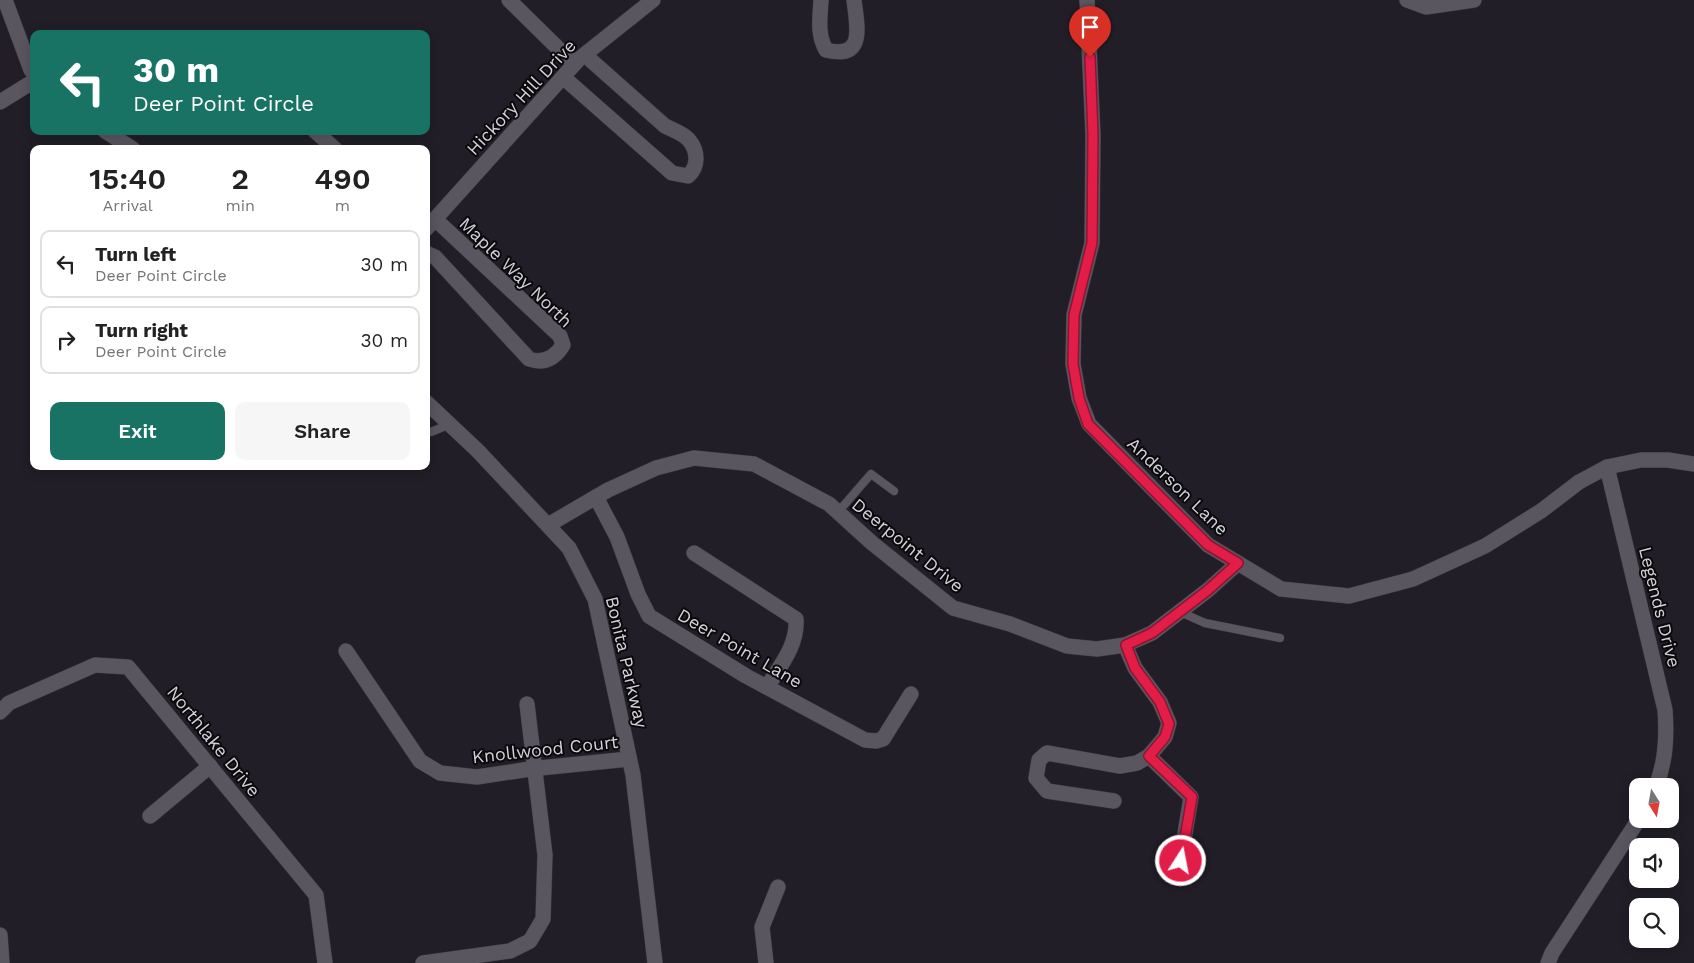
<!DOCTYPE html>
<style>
body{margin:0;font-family:"Work Sans",sans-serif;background:#f6f6f6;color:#222;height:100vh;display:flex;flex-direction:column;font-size:19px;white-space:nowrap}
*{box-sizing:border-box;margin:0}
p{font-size:16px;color:#767676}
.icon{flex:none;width:28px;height:28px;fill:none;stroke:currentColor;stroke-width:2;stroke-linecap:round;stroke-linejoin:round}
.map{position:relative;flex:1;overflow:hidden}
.side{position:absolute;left:30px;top:145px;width:400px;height:325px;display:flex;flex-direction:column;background:#fff;border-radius:10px;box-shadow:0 2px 12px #0003}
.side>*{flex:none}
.hud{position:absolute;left:30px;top:30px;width:400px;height:105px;border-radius:10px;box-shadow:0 2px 12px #0003;background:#187364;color:#fff;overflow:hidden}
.needle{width:32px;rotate:169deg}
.buttons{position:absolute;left:1629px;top:778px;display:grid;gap:10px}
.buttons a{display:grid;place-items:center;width:50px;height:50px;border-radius:10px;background:#fff;box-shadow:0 2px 12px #0003;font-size:25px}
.pin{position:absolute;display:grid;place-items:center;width:42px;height:42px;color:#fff;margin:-51px -21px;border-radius:50% 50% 50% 0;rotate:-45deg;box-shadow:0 0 5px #0007}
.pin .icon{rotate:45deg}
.me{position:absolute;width:55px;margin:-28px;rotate:11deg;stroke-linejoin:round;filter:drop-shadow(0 0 4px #0008)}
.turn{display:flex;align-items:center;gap:18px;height:105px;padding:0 20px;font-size:22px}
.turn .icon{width:65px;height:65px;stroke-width:2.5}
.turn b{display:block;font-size:35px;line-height:42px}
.eta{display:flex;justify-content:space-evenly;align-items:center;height:85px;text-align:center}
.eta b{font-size:30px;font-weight:600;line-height:35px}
.cta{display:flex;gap:10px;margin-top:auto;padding:10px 20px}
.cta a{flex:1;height:58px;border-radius:10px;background:#187364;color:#fff;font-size:20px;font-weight:600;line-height:58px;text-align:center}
.cta a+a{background:#f6f6f6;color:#222}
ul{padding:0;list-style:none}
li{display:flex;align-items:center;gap:15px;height:68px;margin:0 10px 8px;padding:0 10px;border:2px solid #e0e0e0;border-radius:10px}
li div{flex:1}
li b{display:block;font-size:19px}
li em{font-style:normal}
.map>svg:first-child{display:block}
</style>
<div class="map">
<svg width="1694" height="963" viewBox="0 0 1694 963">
<rect width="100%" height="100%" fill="#211e27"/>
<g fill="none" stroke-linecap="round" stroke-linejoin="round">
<defs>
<g id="lane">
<polyline points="426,431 431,432 450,424"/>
<polyline points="838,512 871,474 894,491"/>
<polyline points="1180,612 1205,623 1280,638"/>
</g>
<g id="street">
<polyline points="5,0 31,70 34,73"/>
<polyline points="509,0 574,64"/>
<path d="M821,0C820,18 817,34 826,50C866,60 857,26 854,0"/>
<polyline points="1087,0 1093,135 1092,243 1074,315 1073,364 1079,398 1089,424 1208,545 1281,589 1349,596 1413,579 1485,546 1541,511 1579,482 1607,467 1641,460 1668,460 1694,464"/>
<polyline points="1407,0 1426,7 1474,0"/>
<path d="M563,77L672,173L688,176C699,166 698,151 689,140C683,133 673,130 665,126L585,55"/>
<polyline points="0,102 34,81"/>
<polyline points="105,131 133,149"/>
<polyline points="315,131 335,149"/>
<polyline points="426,229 579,59 653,0"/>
<path d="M426,253L435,257L529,359C544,364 555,358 563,345L560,336L435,219"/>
<polyline points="426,402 478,451 569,548 595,599 633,775 655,963"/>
<path d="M1607,467L1665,710C1667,736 1666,762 1656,786"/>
<polyline points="596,497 617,537 638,594 649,616 746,676 865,740 876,741 883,739 911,694"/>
<polyline points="548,525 608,490 656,468 694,458 754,464 829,504 872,543 953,608 1010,624 1067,646 1097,649 1125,645 1152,633 1208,590 1238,563"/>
<path d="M694,553L796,619C798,645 780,666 767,687"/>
<polyline points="346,651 420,761 440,773 477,777 530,769 629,759"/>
<polyline points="0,712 9,703 95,665 128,667 316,895 325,963"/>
<polyline points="1149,756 1191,797 1178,876"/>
<polyline points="1114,801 1047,791 1036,778 1039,760 1047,753 1120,766 1137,763 1149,756 1165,737 1169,723 1160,702 1135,668 1125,645"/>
<polyline points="150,816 210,766"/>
<polyline points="0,935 2,963"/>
<polyline points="423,963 510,951 530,941 543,919 545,855 527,704"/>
<polyline points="766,963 762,927 778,887"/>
<polyline points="1548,963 1552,953 1639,819"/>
</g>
</defs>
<use href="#lane" stroke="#3b383f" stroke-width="9"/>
<use href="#street" stroke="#3b383f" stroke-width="16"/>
<use href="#lane" stroke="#5a5660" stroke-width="8"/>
<use href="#street" stroke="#5a5660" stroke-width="15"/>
</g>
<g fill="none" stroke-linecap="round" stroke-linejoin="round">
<defs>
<polyline id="route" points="1090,57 1093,135 1092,243 1074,315 1073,364 1079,398 1088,424 1208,545 1238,563 1208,590 1152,633 1126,645 1135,668 1160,702 1169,724 1165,737 1149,756 1192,797 1181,861"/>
</defs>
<use href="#route" stroke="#92132f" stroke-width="12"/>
<use href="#route" stroke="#e11d48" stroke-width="9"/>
</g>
<g text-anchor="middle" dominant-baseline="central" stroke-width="4" stroke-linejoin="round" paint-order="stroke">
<g font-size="18" fill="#d4d2d8" stroke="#0a090c">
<text transform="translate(521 97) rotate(-47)">Hickory Hill Drive</text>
<text transform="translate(516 272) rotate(44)">Maple Way North</text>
<text transform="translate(1178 486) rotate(44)">Anderson Lane</text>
<text transform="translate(908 545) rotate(39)">Deerpoint Drive</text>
<text transform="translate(1660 607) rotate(76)">Legends Drive</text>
<text transform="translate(740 648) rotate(30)">Deer Point Lane</text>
<text transform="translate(627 662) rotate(77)">Bonita Parkway</text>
<text transform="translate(214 741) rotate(51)">Northlake Drive</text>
<text transform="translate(545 749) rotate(-6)">Knollwood Court</text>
</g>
</g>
</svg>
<div class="buttons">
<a><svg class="needle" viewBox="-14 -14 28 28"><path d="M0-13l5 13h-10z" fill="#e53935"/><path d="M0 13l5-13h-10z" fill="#767676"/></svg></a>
<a><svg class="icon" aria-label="sound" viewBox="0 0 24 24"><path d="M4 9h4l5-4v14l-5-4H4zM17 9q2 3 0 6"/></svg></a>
<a><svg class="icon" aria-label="search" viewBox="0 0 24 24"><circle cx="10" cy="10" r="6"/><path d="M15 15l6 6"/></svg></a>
</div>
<div class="pin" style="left:1090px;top:57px;background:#d93025"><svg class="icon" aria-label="arrive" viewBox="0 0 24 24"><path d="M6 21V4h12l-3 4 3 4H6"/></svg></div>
<svg class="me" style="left:1181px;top:861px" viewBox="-20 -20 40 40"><circle r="17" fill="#e11d48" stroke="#fff" stroke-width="3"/><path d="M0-11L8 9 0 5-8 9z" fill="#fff"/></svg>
<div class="hud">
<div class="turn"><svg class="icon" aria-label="left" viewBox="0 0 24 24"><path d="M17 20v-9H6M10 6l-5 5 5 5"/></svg><div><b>30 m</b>Deer Point Circle</div></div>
</div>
<section class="side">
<div class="eta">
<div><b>15:40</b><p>Arrival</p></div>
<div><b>2</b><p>min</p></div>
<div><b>490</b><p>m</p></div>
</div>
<ul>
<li><svg class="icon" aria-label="left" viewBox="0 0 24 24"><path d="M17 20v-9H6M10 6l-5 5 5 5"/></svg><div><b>Turn left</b><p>Deer Point Circle</p></div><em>30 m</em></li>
<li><svg class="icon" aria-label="right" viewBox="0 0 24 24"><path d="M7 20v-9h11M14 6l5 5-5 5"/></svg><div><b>Turn right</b><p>Deer Point Circle</p></div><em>30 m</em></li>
</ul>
<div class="cta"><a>Exit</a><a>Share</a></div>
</section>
</div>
